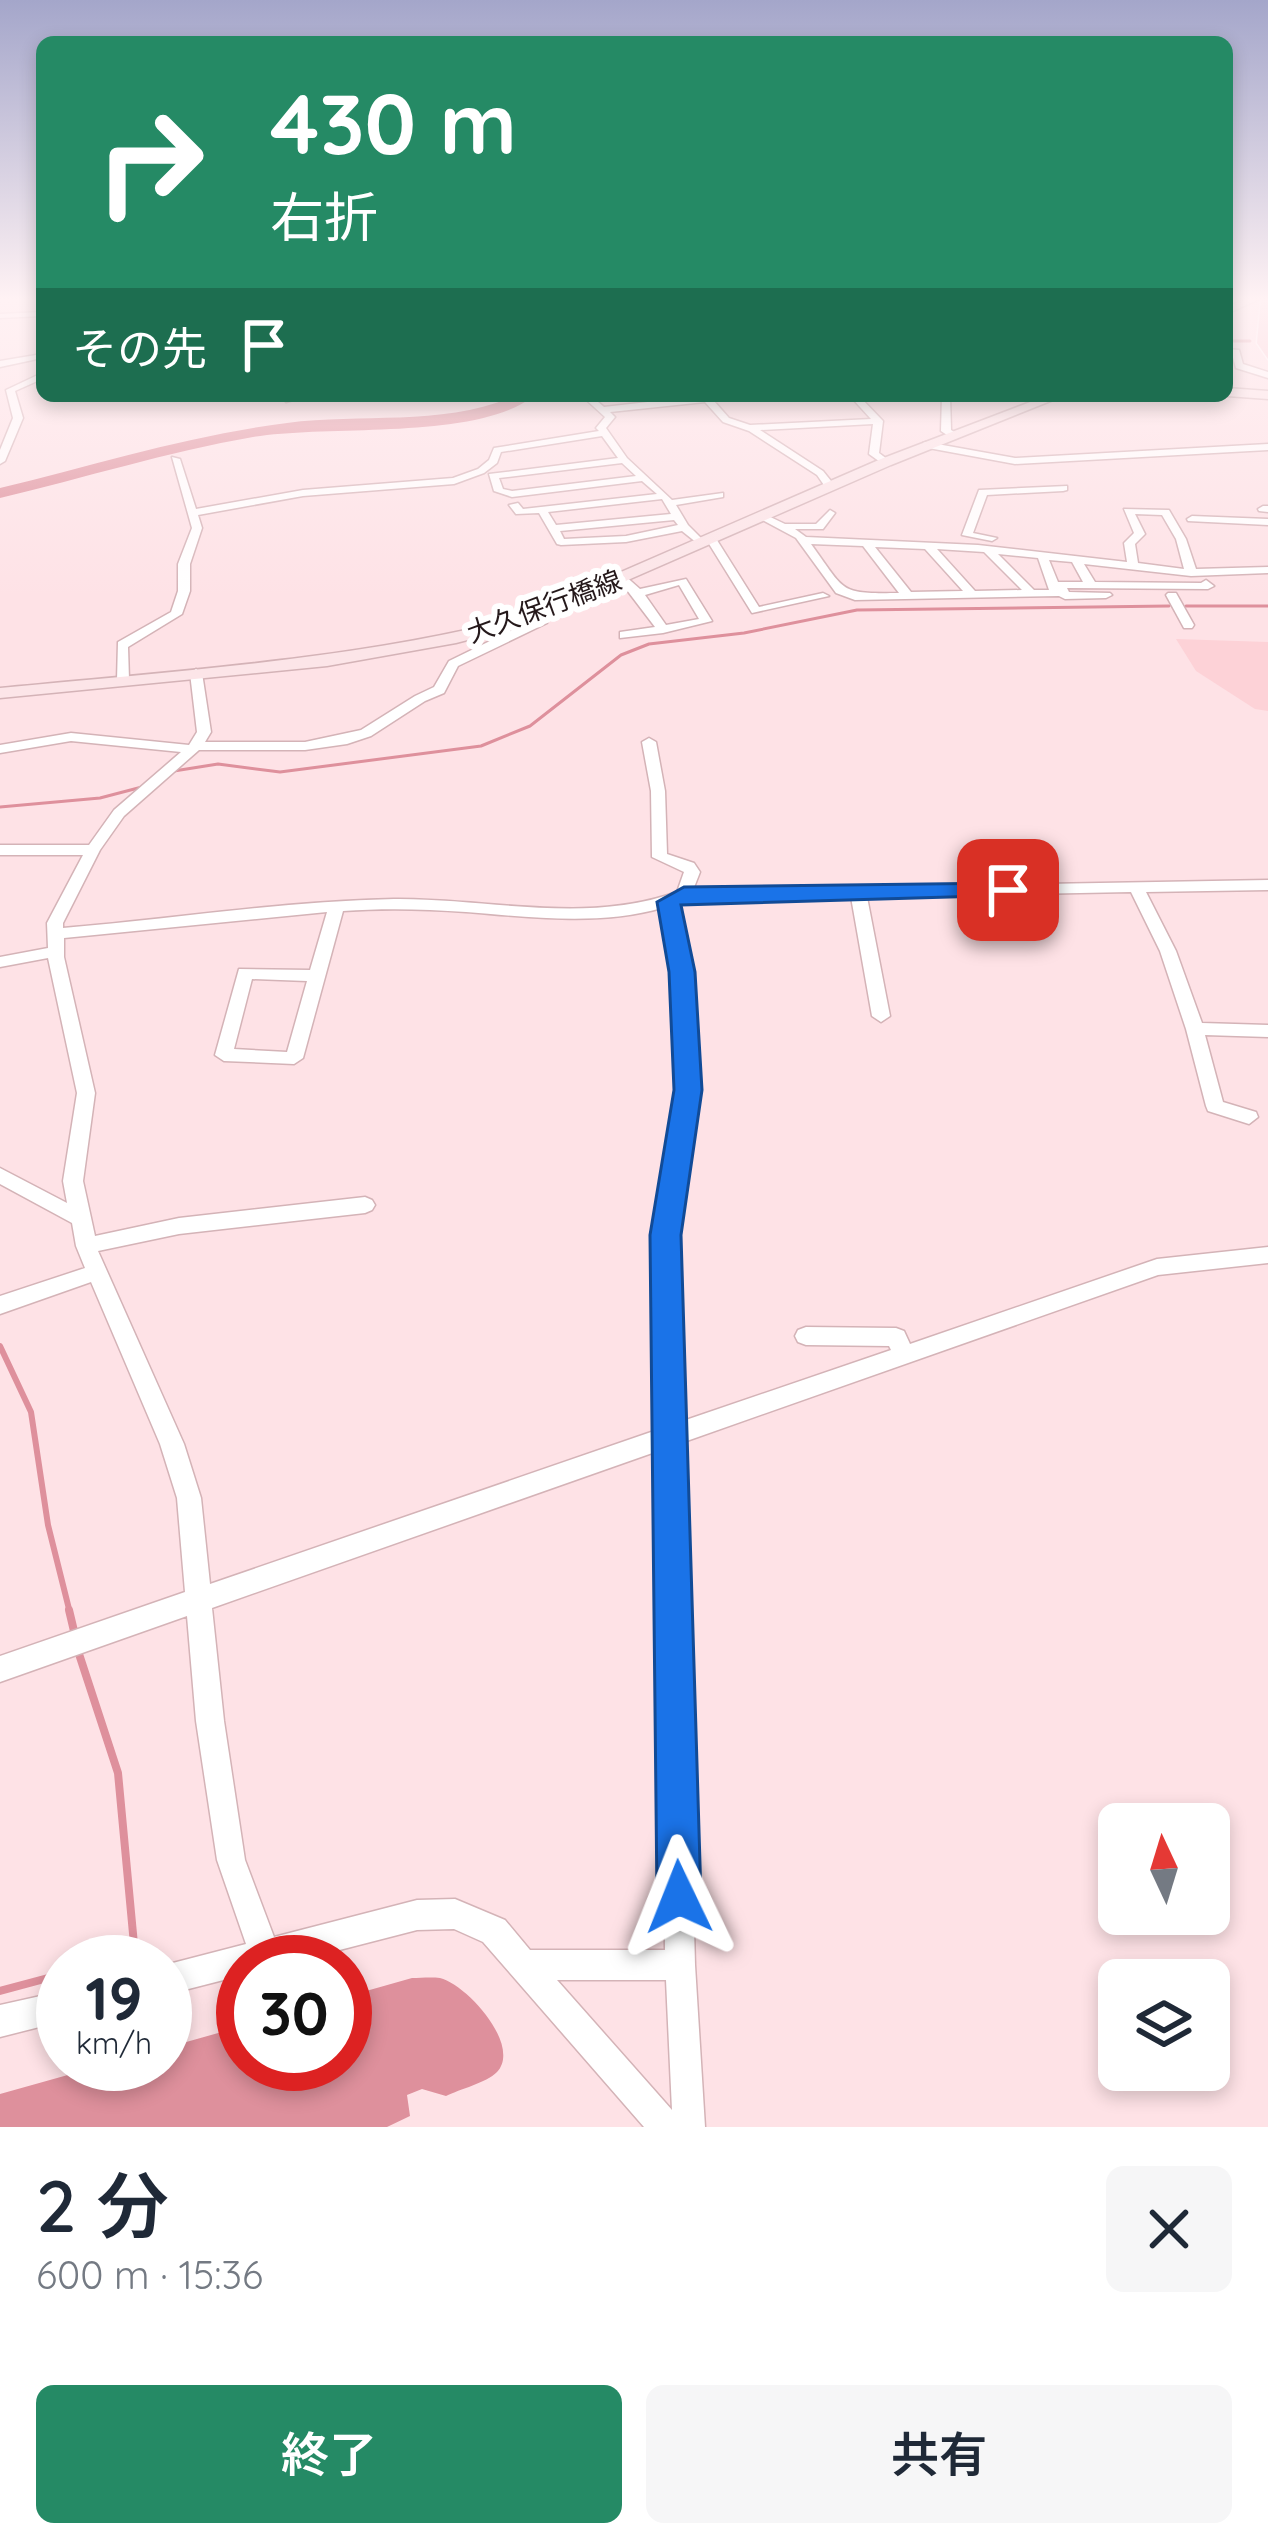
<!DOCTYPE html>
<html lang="ja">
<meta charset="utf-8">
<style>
body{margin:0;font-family:Quicksand,"Noto Sans JP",sans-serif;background:#f6f6f7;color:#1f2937;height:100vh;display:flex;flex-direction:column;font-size:45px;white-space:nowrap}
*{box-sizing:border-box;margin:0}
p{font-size:39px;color:#747a83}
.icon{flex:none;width:66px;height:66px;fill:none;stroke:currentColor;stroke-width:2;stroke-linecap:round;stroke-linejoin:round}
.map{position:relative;height:2127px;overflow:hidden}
.panel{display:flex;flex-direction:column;background:#fff;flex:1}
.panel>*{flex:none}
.guide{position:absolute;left:36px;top:36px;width:1197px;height:366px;border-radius:18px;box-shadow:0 6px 18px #0003;background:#258a65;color:#fff;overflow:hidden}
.needle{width:78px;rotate:356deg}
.controls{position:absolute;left:1098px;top:1803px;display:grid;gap:24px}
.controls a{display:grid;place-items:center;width:132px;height:132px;border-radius:18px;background:#fff;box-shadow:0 6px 18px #0003;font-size:60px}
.speed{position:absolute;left:36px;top:1935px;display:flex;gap:24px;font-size:60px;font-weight:700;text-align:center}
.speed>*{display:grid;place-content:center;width:156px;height:156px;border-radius:50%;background:#fff;box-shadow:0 6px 18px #0003;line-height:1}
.speed small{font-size:30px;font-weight:400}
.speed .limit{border:18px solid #d22;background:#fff;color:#111}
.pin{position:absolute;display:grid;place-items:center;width:102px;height:102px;color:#fff;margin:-51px;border-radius:24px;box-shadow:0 6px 18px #0006}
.me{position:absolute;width:132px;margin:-66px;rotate:358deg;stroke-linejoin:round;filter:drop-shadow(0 0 9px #0008)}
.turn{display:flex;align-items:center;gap:42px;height:252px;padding:0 36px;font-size:54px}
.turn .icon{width:156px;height:156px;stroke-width:2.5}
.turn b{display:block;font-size:84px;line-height:102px}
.then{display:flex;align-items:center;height:114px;padding:0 36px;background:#0003;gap:24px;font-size:45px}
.round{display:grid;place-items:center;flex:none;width:126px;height:126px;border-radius:18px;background:#f6f6f7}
.headline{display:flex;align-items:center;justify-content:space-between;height:204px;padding:0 36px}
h1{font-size:72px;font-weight:600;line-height:90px}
.primary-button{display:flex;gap:24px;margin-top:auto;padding:24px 36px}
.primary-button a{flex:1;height:138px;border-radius:18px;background:#258a65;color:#fff;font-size:48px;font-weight:600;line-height:138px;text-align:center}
.primary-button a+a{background:#f6f6f7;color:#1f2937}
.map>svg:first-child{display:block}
</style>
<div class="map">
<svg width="1268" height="2127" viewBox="0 0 1268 2127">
<rect width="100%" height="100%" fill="#fee2e6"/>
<polygon fill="#fdd2d7" points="1176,639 1268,642 1268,711 1255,709 1196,671"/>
<path fill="#de909c" d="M412,1978C420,1978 431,1977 440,1978C466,1984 522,2045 497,2072C486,2083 460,2089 446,2096L422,2089L407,2095L410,2116L387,2127H0V2094L107,2064H165V2048L243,2026V2064H345V1997Z"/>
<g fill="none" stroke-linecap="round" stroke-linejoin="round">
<g stroke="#de909c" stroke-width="3">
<polyline points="1227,341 1250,341"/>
<polyline points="1186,606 1268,606"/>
<polyline points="174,771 218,764 280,772 481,746 530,726 621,655 649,644 744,633 857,610 1169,606"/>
<polyline points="0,807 100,798 142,787"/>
</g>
<polyline stroke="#de909c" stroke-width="6" points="0,1346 31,1412 48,1525 70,1613"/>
<g stroke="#de909c" stroke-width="8">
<polyline points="69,1610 74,1631"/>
<polyline points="79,1654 118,1773 135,1955 108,1962"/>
<polyline points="0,1991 63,1974"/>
</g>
<path fill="#de909c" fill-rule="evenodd" d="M515,396H534C475,441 329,424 253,437C167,452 84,478 0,498V488C95,465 190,435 287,423C363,413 443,427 515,396Z"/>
<defs>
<g id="minor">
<polygon points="42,312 42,316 0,318 0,314"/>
<polygon points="1227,349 1239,350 1243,364 1268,372 1268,378 1236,368 1232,354 1227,353"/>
<polygon points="42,354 42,358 0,367 0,361"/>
<polygon points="42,373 42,379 15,391 23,418 5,461 0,464 0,450 13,418 6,390"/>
<polygon points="285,396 293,396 293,400 286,402"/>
<path d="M582,396H591L604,407L700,396H741L714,401L729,418L750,425L871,419L850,396H859L883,421L879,453L891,462L883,464L869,454L873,424L760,430L823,471L835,486L826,488L817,475L749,431L723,422L705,402L610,412L615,417L606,428L627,458L672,500L723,493V497L676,505L688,525L707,544L702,547L682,531L626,542L561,545L557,544L539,513L516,514L509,505L518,503L523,509L657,494L642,481L512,497L494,491L489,474L618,458L602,436L501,452L497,463L484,473L454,484L303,496L198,515L202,528L190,564V591L182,614L128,647L129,680L123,684L117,680L118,642L171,612L178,591V564L192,528L172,457L180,459L196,509L303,490L453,478L478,469L489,460L494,448L599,431L596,428L605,417ZM622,463L636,476L512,491L503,489L499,478ZM662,499L671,514L556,525L548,512ZM674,520L678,525L626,536L564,539L560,531Z"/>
<polygon points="942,396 950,396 951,430 956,433 956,437 950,437 941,431"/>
<polygon points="926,442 1015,458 1268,444 1268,450 1015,464 923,447 923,443"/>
<polygon points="1067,486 1067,490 1063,491 987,495 973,533 997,538 992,541 962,535 979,490"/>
<polygon points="1263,506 1268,506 1268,512 1259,511 1258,509"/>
<path d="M1124,509L1169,510L1186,539L1196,569L1268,567V573L1191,576L1084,564L1095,582L1201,583L1206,580L1214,586L1208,589L1067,588L1069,592L1110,593L1112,595L1106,598L1065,599L1059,596L855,600L836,593L796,538L755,516L764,514L785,524H816L830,510L835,513L823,529H795L806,537L978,545L1127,562L1124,543L1134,533ZM1135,514L1162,515L1176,539L1184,569L1138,563L1135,544L1145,534ZM811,544L863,546L899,593C838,594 846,592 811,544ZM875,547L925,549L963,591L911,592ZM937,549L984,552L1022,590L975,591ZM998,554L1038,558L1049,590H1034ZM1049,560L1072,562L1083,582H1058Z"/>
<polygon points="1192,516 1268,519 1268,525 1188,521 1187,519"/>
<polygon points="707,537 715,537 759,607 823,593 829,596 752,613 706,539"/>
<path d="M623,574L640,589L686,579L712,621L663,633L620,638V632L655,627L617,577ZM679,585L699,619L666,625L645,595Z"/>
<polygon points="1168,593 1176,593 1194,625 1192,628 1184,628 1166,595"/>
<path d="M542,608L548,612L547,623L458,666L444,693L425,701L371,736L347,744L305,750H199L124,816L100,850L63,923V928C173,919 283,901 394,899C488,898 585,925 677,892L684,872L652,857L651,791L642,742L649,738L656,742L665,791L667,854L694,863L700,872L693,890L1268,880V890L1146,892L1176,951L1202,1023L1268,1025V1037L1205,1035L1223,1102L1256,1112L1258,1117L1249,1124L1208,1111L1206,1106L1186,1029L1160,951L1131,892L867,897L890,1016L881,1022L872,1016L851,897L686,900L677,903L690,972L697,1090L675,1235L680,1422L891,1350L889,1346L806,1345L798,1342L795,1336L798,1330L806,1327L896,1328L904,1331L910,1344L1157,1259L1268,1247V1263L1158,1275L681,1443L695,1965L705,2127H644L483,1942L454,1929L417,1930L293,1962H243V1975L165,1995V1965L246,1944L217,1860L196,1721L187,1616L0,1682V1656L185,1592L177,1498L160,1444L91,1282L0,1314V1296L85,1268L76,1246L72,1223L0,1184V1168L67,1203L63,1181L77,1093L48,958L0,967V957L48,948L47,923L83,855H0V845H89L114,810L181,752L71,741L0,753V745L71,733L189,745L197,732L190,673L196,669L202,673L211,732L205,742H305L361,730L415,696L434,687L449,661L537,618L536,612ZM662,908L674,972L679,1090L655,1235L657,1430L210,1584L201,1498L184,1444L98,1251L179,1234L365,1213L372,1210L375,1205L372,1200L365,1197L179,1218L95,1236L83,1181L95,1093L64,957V938L327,912L310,970L239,969L215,1055L224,1061L294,1064L303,1058L343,911C384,908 425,909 466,912C530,917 599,926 662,908ZM252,979L307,981L287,1052L234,1049ZM658,1451L665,1950H530L505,1920L455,1899L417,1900L274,1937L245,1860L224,1721L212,1608ZM557,1980H666L672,2110Z"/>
<polygon points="63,1991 63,2021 0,2037 0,2005"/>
</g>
<g id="secondary">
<polygon points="1244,300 1257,300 1227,314 1227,307"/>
<polygon points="1227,388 1268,391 1268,399 1227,396"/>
<path d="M1046,396H1063L891,465L525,625L456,643L327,666L0,698V688C173,671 345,661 513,619L881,459Z"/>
</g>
<polygon id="primary" points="1261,300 1268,300 1268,359 1257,343"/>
</defs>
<use href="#minor" stroke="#d4b3b7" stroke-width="3"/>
<use href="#secondary" stroke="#d4b3b7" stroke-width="3"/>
<use href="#primary" stroke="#fff" stroke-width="3"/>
<use href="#minor" fill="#fff" fill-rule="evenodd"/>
<use href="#secondary" fill="#fce5e8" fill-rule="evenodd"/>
<use href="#primary" fill="#f9cad1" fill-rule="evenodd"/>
</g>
<linearGradient id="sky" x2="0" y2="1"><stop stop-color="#a4a6ca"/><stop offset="0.5" stop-color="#fff2f4"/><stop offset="1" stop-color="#fff2f4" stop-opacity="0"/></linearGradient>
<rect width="1268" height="598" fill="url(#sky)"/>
<polygon fill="#1a73e8" stroke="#114b97" stroke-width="3" points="1008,883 1017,885 1017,895 681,905 695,972 702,1090 681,1235 701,1897 695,1912 679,1919 663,1912 657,1897 650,1235 674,1090 669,972 657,902 684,887"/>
<g text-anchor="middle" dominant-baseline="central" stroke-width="12" stroke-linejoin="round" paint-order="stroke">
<g font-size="27" fill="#25191b" stroke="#fff">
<text transform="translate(544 606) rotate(-20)">大久保行橋線</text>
</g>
</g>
</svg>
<div class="controls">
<a><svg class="needle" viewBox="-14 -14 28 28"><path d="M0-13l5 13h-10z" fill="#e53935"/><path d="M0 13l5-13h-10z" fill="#747a83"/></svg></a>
<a><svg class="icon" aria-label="layers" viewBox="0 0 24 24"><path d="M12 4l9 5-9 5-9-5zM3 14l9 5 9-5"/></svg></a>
</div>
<div class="speed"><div>19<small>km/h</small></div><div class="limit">30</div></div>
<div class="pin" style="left:1008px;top:890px;background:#d93025"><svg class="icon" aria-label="arrive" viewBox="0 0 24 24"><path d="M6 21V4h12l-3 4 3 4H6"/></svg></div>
<svg class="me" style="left:679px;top:1897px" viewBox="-20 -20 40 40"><path d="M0-17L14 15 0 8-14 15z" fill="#1a73e8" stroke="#fff" stroke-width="4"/></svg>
<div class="guide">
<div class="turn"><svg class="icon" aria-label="right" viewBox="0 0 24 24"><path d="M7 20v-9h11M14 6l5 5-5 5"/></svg><div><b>430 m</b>右折</div></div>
<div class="then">その先<svg class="icon" aria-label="arrive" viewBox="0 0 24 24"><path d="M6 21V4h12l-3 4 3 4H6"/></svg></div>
</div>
</div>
<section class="panel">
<div class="headline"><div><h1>2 分</h1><p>600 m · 15:36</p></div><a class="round"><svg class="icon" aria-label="close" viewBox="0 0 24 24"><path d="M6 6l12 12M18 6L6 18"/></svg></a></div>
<div class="primary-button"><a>終了</a><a>共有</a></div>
</section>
